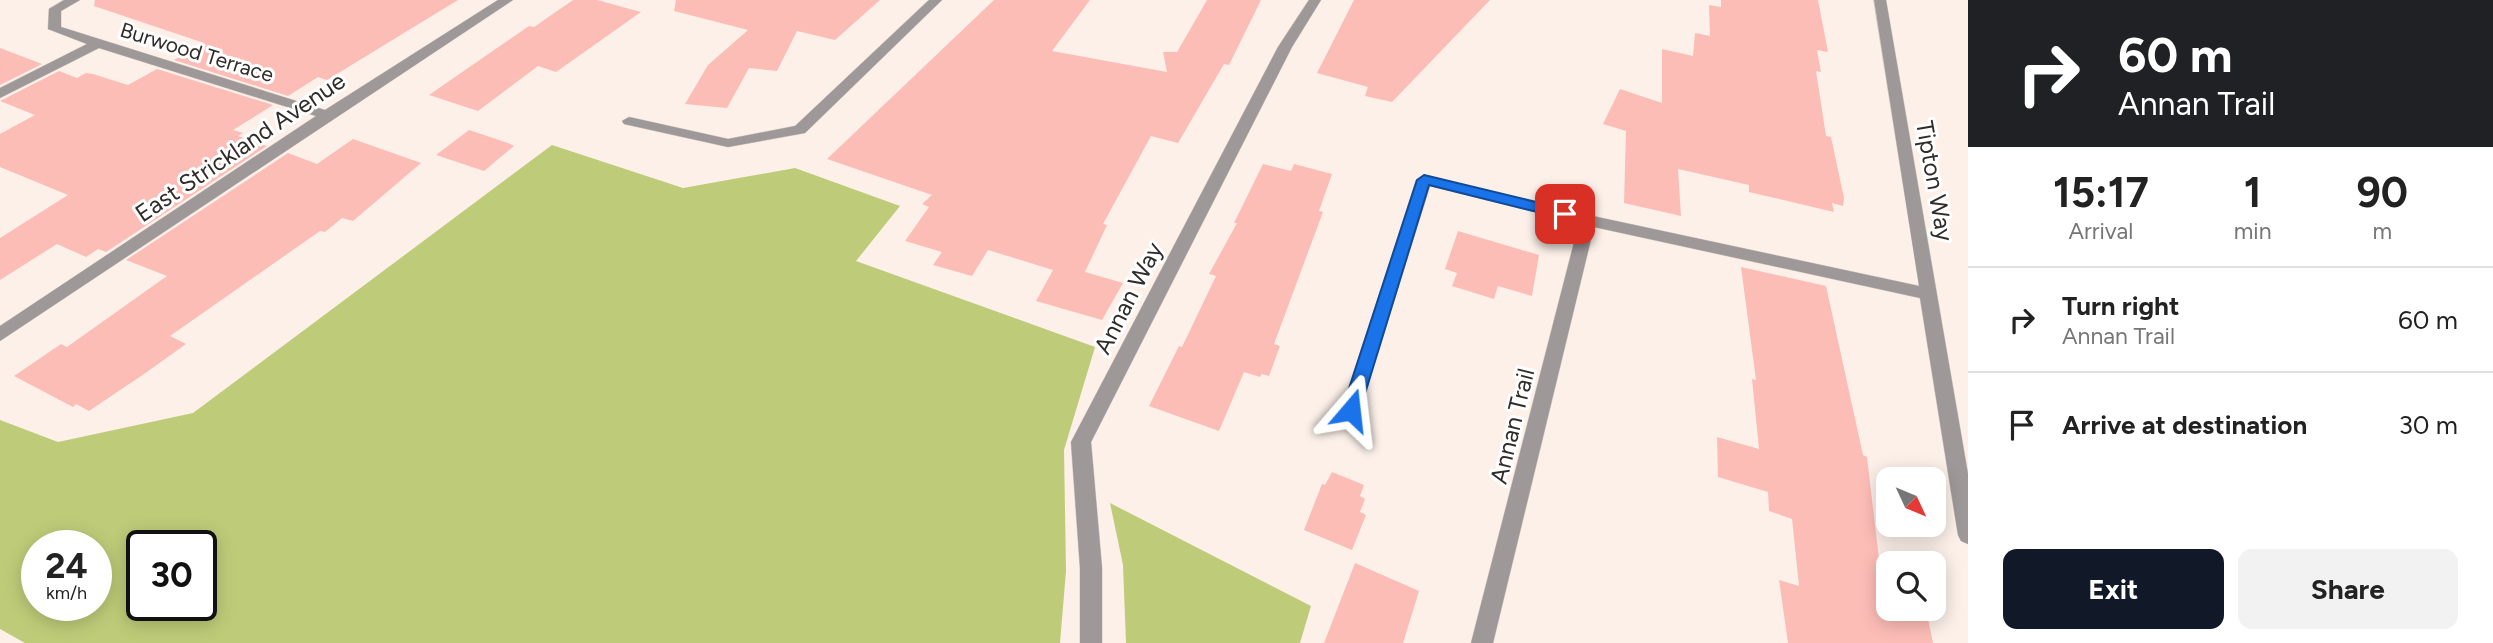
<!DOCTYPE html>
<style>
body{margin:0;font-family:Figtree,sans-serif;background:#f2f2f2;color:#222;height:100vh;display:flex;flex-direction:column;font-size:26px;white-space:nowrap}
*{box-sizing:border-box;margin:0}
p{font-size:23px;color:#767676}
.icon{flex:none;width:38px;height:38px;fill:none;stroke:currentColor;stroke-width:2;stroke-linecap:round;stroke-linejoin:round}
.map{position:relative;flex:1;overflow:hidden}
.side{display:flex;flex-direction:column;background:#fff;width:525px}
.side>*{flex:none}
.top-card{background:#202124;color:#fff;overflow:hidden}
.needle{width:46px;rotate:134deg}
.controls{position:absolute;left:1876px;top:467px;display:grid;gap:14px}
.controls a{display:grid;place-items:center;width:70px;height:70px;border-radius:14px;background:#fff;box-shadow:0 4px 18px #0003;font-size:35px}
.speed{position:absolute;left:21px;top:530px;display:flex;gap:14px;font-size:35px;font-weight:700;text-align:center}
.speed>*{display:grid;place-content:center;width:91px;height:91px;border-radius:50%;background:#fff;box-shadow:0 4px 18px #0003;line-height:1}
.speed small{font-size:18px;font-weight:400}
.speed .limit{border:4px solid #111;border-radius:10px;background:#fff;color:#111}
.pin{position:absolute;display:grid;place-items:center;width:60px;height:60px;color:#fff;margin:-30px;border-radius:14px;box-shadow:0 4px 10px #0006}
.me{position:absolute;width:77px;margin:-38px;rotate:17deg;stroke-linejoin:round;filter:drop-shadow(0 0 5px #0008)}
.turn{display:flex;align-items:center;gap:24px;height:147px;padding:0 35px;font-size:32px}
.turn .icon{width:91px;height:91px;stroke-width:2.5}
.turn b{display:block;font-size:49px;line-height:60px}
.eta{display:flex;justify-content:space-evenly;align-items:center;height:119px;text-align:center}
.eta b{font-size:42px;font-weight:700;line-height:49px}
.cta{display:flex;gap:14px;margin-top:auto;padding:14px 35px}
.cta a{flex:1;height:80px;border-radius:14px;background:#111827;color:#fff;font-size:28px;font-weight:700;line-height:80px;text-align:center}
.cta a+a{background:#f2f2f2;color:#222}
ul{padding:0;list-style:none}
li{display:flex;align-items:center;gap:21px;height:105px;padding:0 35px;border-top:2px solid #e0e0e0}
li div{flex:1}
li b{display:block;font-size:26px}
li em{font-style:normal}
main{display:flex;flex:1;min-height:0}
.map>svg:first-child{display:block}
</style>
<main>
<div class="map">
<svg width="1968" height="643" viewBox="0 0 1968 643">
<rect width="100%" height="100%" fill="#fcf0e9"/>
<g fill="#becc79" fill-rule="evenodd">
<path d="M552,145L683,188L795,168L900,206L856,261L1095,347L1064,450L1066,571L1060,643H25L0,629V420L58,442L193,413ZM37,546H96V606H37ZM142,546H201V606H142Z"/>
<polygon points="1110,503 1311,606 1300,643 1126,643 1123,565"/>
</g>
<g fill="#fdbdb7">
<polygon points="95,0 458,0 327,80 318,77 288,96 174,60 204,43 94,6"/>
<polygon points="573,0 597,0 641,12 556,72 538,66 478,111 429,95 529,26 534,27"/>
<polygon points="676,0 880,0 835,40 797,31 777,71 749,68 727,108 685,104 708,65 748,30 674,11"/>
<polygon points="994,0 1090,0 1052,51 1167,72 1163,52 1177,52 1207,0 1261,0 1229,65 1224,64 1178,143 1151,136 1103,224 1107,225 1085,272 1123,283 1102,320 1036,301 1053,270 988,250 972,276 933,265 942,252 905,241 929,207 922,204 932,195 827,159"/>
<polygon points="1354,0 1490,0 1392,102 1365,96 1368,87 1317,73"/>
<polygon points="1721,0 1818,0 1828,52 1817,50 1821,72 1816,71 1826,136 1831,137 1844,198 1843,206 1832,203 1834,212 1749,192 1749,185 1678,169 1681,216 1624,203 1626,131 1603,124 1620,89 1662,103 1662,49 1693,56 1695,33 1710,36 1709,5 1721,7"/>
<polygon points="0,48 42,64 0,85"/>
<polygon points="157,69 273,105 233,130 243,133 238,136 267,146 106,252 98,249 86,257 57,244 0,280 0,238 68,195 0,167 0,134 35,115 0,101 59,71 77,78 86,73 93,74 128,85"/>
<polygon points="469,130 508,143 514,146 484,171 436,155"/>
<polygon points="353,139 421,163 353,221 342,218 325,232 320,231 170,336 186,344 144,374 89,411 76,404 73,407 14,376 61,344 67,347 167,276 126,260 288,153 317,164"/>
<polygon points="1263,164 1291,171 1294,164 1332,174 1319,211 1323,212 1274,344 1280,346 1269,376 1262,374 1260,377 1244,372 1219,431 1149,406 1179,346 1182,347 1216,276 1209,274 1237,223 1234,223"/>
<polygon points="1458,231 1539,255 1532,296 1498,286 1494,299 1452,286 1457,273 1445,269"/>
<polygon points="1741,267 1826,286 1863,455 1867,457 1879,559 1895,564 1888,564 1888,609 1926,609 1933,643 1788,643 1779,580 1799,586 1792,519 1769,511 1768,492 1718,477 1717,437 1759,449 1752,379 1756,380"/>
<polygon points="1332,472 1364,485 1360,496 1365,499 1360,512 1366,515 1352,550 1304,530 1322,484 1325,485"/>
<polygon points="1355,563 1419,591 1403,643 1324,643"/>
</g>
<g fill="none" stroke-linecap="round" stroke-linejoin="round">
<defs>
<g id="minor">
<polygon points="64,0 80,0 61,11 61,27 325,110 498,0 513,0 0,341 0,326 316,116 99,48 0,98 0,88 87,44 48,29 49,9"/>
<polygon points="929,0 942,0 805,133 728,147 624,124 622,121 629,117 728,139 795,126"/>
<polygon points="1309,0 1321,0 1292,47 1091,442 1102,568 1102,643 1080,643 1080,568 1071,442 1278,47"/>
<polygon points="1874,0 1886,0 1968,474 1968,544 1961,541 1958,535 1920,298 1594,227 1493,643 1471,643 1579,223 1430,186 1360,410 1358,415 1344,415 1342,410 1416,180 1424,175 1588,215 1919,286"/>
</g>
</defs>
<use href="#minor" stroke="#d7cdc6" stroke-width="1"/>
<use href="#minor" fill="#9e9898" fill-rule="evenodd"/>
</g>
<polygon fill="#1a73e8" stroke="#114b97" stroke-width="2" points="1424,175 1565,209 1572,214 1565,219 1429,185 1360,410 1351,417 1342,410 1417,180"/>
<g text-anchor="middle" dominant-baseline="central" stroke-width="6" stroke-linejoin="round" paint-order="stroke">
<g font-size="21" fill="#302c29" stroke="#fff">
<text transform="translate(197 52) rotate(17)">Burwood Terrace</text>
</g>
<g font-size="24" fill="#302c29" stroke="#fff">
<text transform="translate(240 147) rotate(-34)">East Strickland Avenue</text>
<text transform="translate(1935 181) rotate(80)">Tipton Way</text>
<text transform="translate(1128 298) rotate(-63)">Annan Way</text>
<text transform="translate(1512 426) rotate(-76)">Annan Trail</text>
</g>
</g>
</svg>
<div class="controls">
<a><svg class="needle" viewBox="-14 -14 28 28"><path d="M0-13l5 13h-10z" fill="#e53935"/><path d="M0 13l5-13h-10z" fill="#767676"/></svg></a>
<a><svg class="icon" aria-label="search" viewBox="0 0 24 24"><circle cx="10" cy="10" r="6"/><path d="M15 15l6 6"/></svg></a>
</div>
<div class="speed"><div>24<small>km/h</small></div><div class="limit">30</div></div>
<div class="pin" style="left:1565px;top:214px;background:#d93025"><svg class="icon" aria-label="arrive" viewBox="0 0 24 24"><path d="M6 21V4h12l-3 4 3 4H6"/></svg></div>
<svg class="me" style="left:1351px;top:410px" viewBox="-20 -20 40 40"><path d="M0-17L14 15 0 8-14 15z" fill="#1a73e8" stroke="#fff" stroke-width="4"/></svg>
</div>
<section class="side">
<div class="top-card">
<div class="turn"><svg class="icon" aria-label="right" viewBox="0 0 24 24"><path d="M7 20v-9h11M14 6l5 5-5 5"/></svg><div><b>60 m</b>Annan Trail</div></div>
</div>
<div class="eta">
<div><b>15:17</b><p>Arrival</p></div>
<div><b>1</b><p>min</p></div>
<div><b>90</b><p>m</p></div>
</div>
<ul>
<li><svg class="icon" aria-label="right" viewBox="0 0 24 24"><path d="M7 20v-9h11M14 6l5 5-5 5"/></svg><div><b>Turn right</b><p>Annan Trail</p></div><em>60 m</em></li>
<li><svg class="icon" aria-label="arrive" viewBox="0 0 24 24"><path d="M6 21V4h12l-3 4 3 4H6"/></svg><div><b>Arrive at destination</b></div><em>30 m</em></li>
</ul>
<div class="cta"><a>Exit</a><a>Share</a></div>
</section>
</main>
